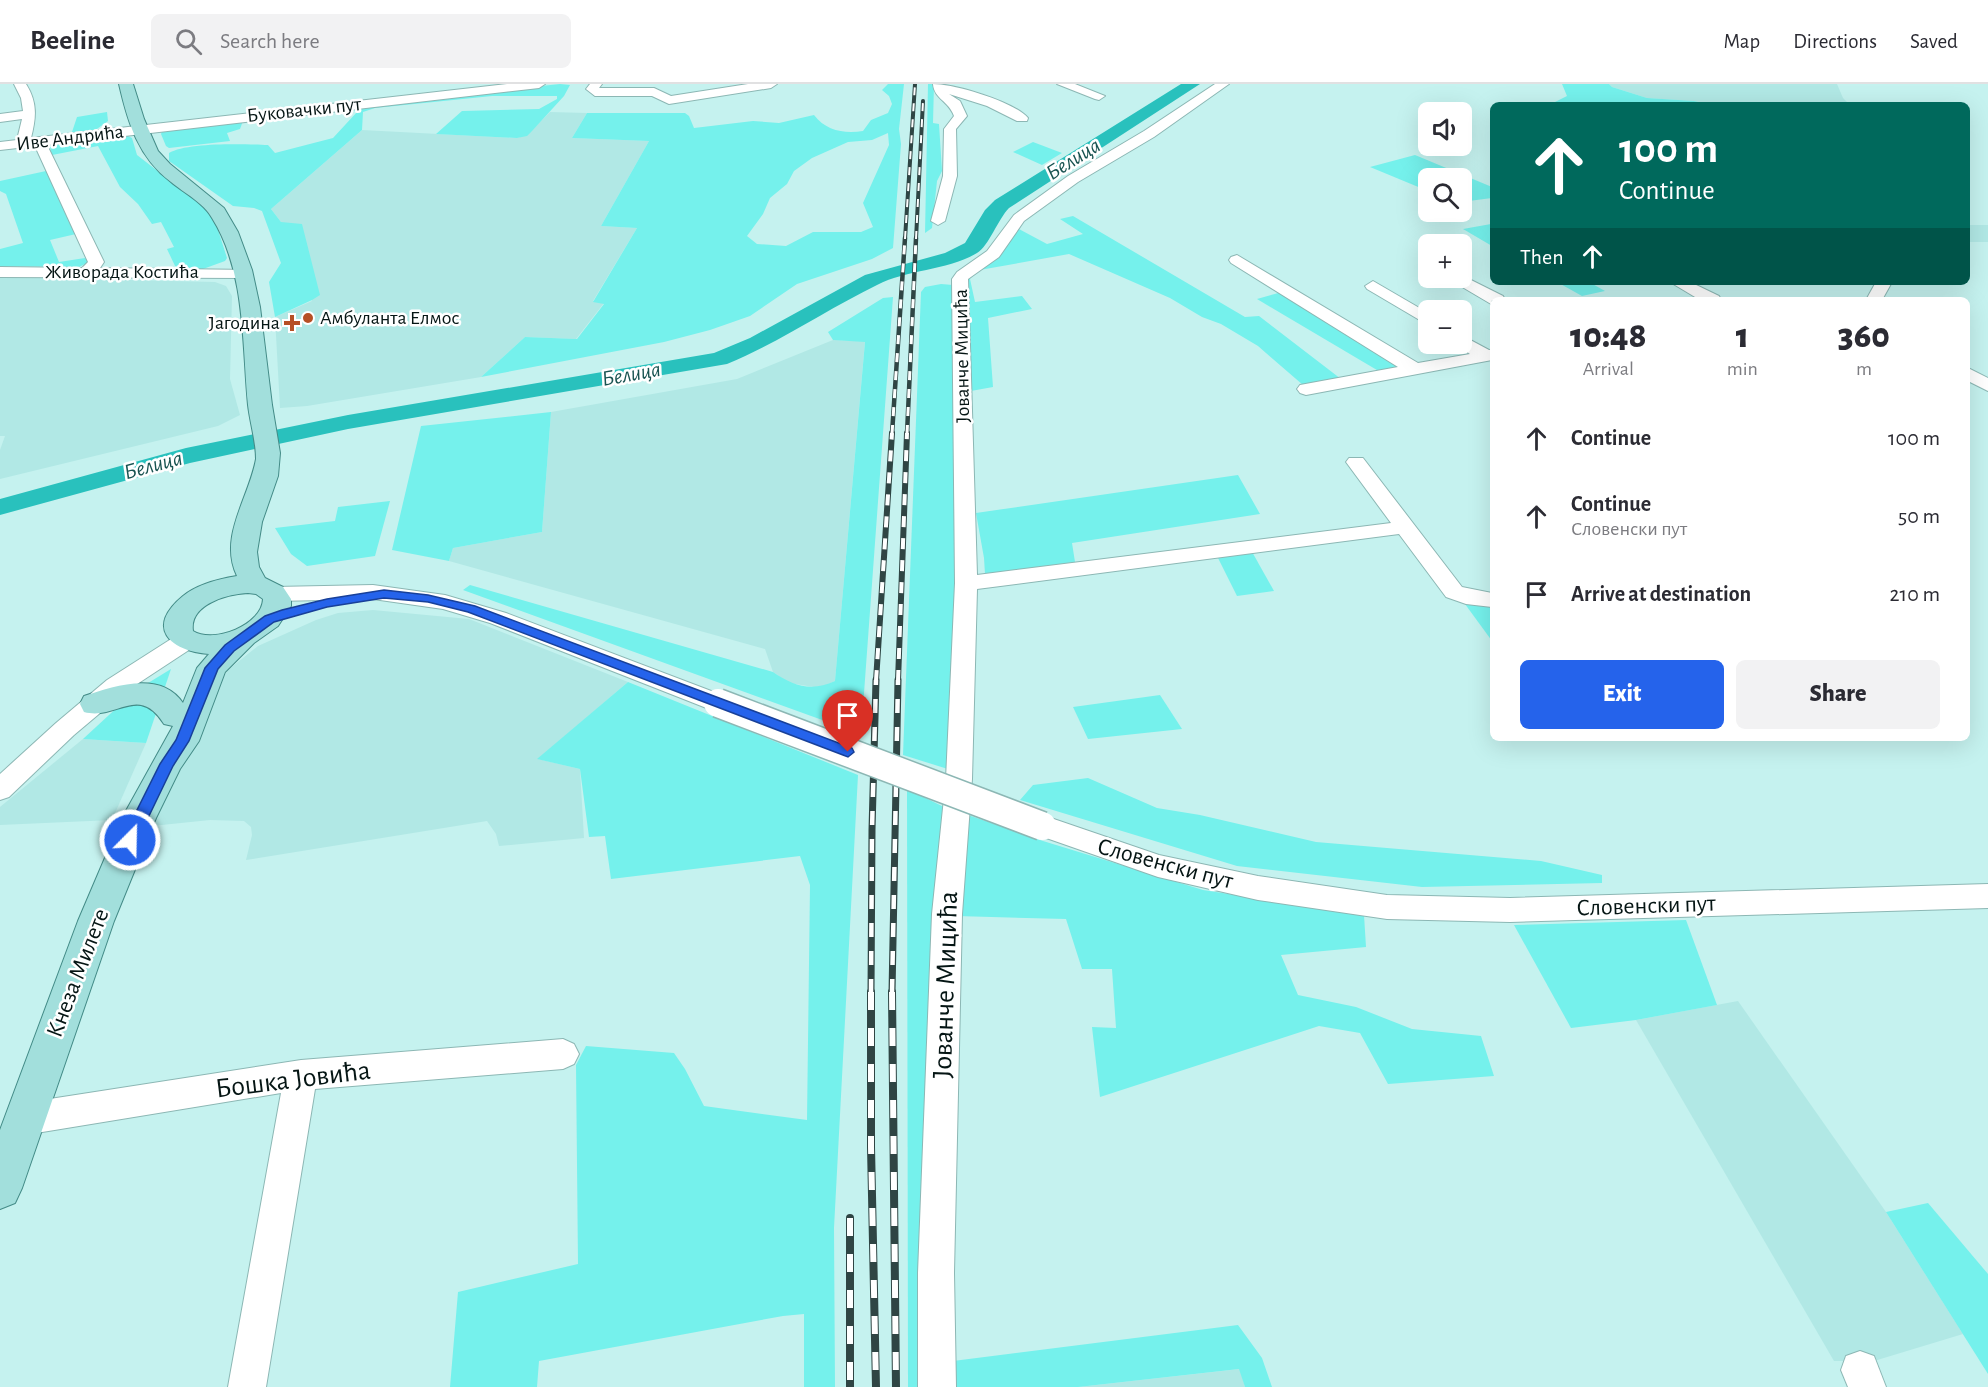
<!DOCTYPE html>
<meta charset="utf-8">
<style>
body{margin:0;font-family:"Alegreya Sans",sans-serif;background:#f2f2f3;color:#2b2b33;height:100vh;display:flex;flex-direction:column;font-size:22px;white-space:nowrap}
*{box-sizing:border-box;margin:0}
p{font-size:20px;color:#7c7c81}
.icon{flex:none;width:33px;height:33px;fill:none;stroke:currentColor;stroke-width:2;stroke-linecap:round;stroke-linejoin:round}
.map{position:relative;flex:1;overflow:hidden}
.details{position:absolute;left:1490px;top:213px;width:480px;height:444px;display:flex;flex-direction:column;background:#fff;border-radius:9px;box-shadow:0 6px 24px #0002}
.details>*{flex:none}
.banner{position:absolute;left:1490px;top:18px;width:480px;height:183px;border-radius:9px;box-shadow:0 6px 24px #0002;background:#00695c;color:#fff;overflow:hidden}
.buttons{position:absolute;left:1418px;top:18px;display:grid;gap:12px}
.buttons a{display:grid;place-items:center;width:54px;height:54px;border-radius:9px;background:#fff;box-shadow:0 6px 24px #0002;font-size:30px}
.pin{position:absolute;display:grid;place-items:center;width:51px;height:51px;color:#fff;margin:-62px -26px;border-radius:50% 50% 50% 0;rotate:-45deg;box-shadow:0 0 6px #0007}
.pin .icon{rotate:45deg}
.me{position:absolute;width:66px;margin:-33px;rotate:23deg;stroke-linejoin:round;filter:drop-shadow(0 0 4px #0008)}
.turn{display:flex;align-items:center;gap:21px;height:126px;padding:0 30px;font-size:27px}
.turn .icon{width:78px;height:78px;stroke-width:2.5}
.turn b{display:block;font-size:42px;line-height:51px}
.then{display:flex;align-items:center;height:57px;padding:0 30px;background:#0003;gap:12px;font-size:22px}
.eta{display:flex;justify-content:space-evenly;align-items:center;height:102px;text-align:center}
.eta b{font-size:36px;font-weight:800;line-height:42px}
.primary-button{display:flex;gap:12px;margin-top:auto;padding:12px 30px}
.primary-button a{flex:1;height:69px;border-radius:9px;background:#2563eb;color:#fff;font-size:24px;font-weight:800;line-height:69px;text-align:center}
.primary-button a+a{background:#f2f2f3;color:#2b2b33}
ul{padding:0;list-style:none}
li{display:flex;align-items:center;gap:18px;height:78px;padding:0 30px}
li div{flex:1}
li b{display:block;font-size:22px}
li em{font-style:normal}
header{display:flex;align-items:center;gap:36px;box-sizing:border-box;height:84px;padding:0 30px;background:#fff;border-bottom:2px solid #e1e1e2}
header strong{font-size:28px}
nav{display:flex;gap:33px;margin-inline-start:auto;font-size:21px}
.search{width:420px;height:54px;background:#f2f2f3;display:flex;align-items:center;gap:15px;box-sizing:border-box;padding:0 21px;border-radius:9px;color:#7c7c81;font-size:22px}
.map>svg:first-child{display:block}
</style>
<header>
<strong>Beeline</strong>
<div class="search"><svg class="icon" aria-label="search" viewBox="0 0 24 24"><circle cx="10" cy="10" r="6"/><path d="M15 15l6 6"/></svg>Search here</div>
<nav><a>Map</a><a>Directions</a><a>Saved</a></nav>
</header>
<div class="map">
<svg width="1988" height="1303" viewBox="0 0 1988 1303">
<rect width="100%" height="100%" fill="#c5f2ef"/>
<g fill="#b1e8e5">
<polygon points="1609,0 1837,0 1843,14 1850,21 1713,21 1694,17 1647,14 1612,3"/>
<polygon points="550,28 587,29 572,54 649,57 601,142 637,144 593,217 604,219 576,255 525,253 481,293 307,322 280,324 275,233 312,217 281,138 271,125 362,46 517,54 527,51"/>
<polygon points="1966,141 1988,141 1988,158 1967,158"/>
<polygon points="0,193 215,198 226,202 232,212 230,295 240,331 218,342 0,395 0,366 5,352 0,352"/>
<polygon points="833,256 865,257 835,597 820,604 789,599 773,588 765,565 449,477 453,464 542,448 551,328 737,295"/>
<polygon points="373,526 469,535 628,598 538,675 580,685 584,754 499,762 496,750 487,737 246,776 252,751 251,743 244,737 210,736 152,742 182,683 214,607 228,586 258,562 316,536 338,529"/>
<polygon points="83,655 146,659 112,736 0,741 0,723"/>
<polygon points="1738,917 1886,1128 1963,1250 1874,1277 1834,1277 1636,936"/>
<polygon points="1240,1285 1245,1303 1078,1303"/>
</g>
<g fill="#75f1ec" fill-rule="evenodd">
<path d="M560,0L570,1L564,12L532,47L527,52L517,54L436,50L462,27L539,25L557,15V12H492L375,24L363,28L362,46L271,125L281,138L302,140L320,211L312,216L275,233L269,198L281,179L262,127L254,124L233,122L169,77V69C187,58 245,60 268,61L275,69L333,54L357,28L345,23Z"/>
<path d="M888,0H904L899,45L901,60L893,164L872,175L797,200L750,232L710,246L664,258L481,293L525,253L577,255L604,220L593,218L637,144L601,142L649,57L572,54L587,29H685L689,32L694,44L753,37L779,39L814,31C826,47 845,50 863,47L871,36L888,29L892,20L889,12L882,6ZM888,49L889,61L863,119L873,143L861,148H813L786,162L757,160L747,152L763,130L770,114L787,100L794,87L812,74L848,58L872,56Z"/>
<polygon points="928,0 934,0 933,39 939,40 942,87 937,97 932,144 925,149"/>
<polygon points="1562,0 1609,0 1612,3 1647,14 1694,17 1713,21 1581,19 1549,21 1567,12"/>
<polygon points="107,28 108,37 94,47 71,51 77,33"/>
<polygon points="244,34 240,45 227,49 230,57 169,64 166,62 161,50 162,47"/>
<polygon points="126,51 132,54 137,71 213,130 227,174 225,177 203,185 176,184 167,165 174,163 161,138 152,140 138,120 120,103 98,62 52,71 49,59"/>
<polygon points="1033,58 1062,69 1042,81 1013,68"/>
<polygon points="1415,71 1492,103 1492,114 1461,118 1461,94 1428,94 1428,107 1370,83"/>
<polygon points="46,87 76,150 50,156 59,178 85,174 89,178 79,183 0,182 0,165 23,159 6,110 0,107 0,97"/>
<path d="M1073,132L1245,233L1259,232L1341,295L1303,301L1258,262L1221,240L1202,233L1170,214L1069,170L974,187L970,195L975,218L1022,212L1032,225L988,234L993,303L971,307L966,191C986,179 1008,167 1017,144L1047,160L1083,150L1060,135Z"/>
<polygon points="1491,140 1492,162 1463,145"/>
<polygon points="1557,198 1589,198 1605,207 1582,212"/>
<polygon points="941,200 953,201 957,513 951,686 903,671 921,208 925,203"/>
<polygon points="1282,208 1400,284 1382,289 1257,215"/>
<path d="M893,213L861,650L463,506L470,501L773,588C793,602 812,608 835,597L865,258L833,256L828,248L883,214Z"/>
<polygon points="551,328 542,448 453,464 449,477 392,466 421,342"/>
<polygon points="1238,391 1260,430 1072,459 1075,478 985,490 984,474 976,429"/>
<polygon points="390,417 375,472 307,482 291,470 275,444 335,437 338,423"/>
<polygon points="1251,466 1274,507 1237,512 1216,470"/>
<polygon points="1465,520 1492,522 1492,557"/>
<polygon points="171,585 146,659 83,655 135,607"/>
<polygon points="628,598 858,691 834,1144 835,1303 804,1303 804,1230 783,1232 539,1277 537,1303 450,1303 458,1208 578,1180 576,981 586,962 674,969 685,985 704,1022 807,1036 810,801 800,772 611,795 605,752 589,753 580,685 537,675"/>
<polygon points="1160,611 1182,645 1088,655 1073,623"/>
<polygon points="1088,694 1157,724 1200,731 1316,758 1541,777 1602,791 1602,799 1422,803 1237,782 1020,716 1033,701"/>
<polygon points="907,705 944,723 924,1303 908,1303"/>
<polygon points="968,731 1043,757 1203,806 1364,831 1366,863 1281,871 1298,911 1356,923 1412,945 1481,952 1494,992 1388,1000 1360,949 1319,942 1100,1013 1092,943 1116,944 1112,885 1082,885 1066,835 956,832"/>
<polygon points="1686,836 1717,921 1636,936 1571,944 1514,841"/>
<polygon points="1928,1119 1988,1190 1988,1290 1886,1128"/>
<polygon points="1238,1241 1262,1274 1272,1303 1245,1303 1239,1285 1078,1303 951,1303 953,1277"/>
</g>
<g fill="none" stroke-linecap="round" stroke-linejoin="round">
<path fill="#29c1bd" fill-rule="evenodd" d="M1181,0H1200L1009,124C998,135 989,162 977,169C947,187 908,185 877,201C826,226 780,258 727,280L348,345L190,379L0,431V415L186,364L348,331L714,269L750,254L865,191L945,169L965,159L985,126L995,116Z"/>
<defs>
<g id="minor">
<path d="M14,0H26C38,19 36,34 31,54L507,0H545L539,4L47,61L104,178L100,184L250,186L252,189L244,194L0,193V183L82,184L88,178L35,62L0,66V58L17,56L22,35L0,38V30L23,27L21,14Z"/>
<polygon points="590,0 602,0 599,4 654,4 671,12 748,0 777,0 771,4 669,20 652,12 595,12 586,5"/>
<path d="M933,0C954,0 1013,17 1028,34L1027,37H1017L987,22L949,10L960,17L967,32L956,45L957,92L945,137L938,141L931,137L943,92L944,45L954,32C949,17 934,15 933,0Z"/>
<polygon points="1057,0 1075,0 1105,12 1099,16 1095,15"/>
<polygon points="1215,0 1229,0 1154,53 1078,98 1024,137 999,173 968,195 977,491 1391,439 1346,378 1349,374 1363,374 1462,503 1492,509 1492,523 1466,520 1446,513 1399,450 977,505 972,695 962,830 954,1189 956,1303 918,1303 918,1189 932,830 946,695 955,499 952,195 957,188 987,167 1014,131 1068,92 1144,47"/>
<polygon points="1237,171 1418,279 1470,270 1455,260 1461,260 1461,251 1489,266 1492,266 1492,276 1306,311 1300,309 1297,305 1300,301 1398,283 1231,179 1229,176 1231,173"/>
<polygon points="1461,191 1503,212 1505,216 1492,216 1491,220 1447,194 1461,194"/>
<polygon points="1373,197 1428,229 1428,241 1367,205 1365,202"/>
<polygon points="1670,198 1690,198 1719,212 1721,216 1700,216"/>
<polygon points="1876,198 1892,198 1882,216 1866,216"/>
<polygon points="1966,283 1988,294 1988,307 1966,296"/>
<polygon points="373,501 445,511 506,529 727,613 730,619 727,625 718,628 709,625 490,539 443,525 373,515 275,517 267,515 264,510 267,505 275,503"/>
<polygon points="187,548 195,550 199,556 195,562 125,608 74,651 9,713 0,716 0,690 56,639 107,596 179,550"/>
<polygon points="1042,731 1159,771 1258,792 1387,811 1510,814 1988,800 1988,824 1510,838 1387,835 1258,816 1158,793 1032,749 1028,742 1032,735"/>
<polygon points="563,955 574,960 579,970 574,980 563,985 315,1005 266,1303 228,1303 281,1009 24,1051 12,1046 7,1035 12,1024 24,1019 301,976"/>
<polygon points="1860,1267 1874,1272 1886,1303 1848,1303 1841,1286 1846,1272"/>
</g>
<path id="major" d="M119,0H133L144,35L158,67L170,80L224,124L238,148L252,186L260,223L272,321L280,369L278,392L262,438L257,468L259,483L265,494L283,503L291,515V522L278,542L254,559L225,588L199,657L180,685L156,734L114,837L22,1104L15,1119L0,1125V1046L78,837L122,734L173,642L164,640C138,599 117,637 84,628L80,620L84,612C114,602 161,586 183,619L197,584L209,570C169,567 145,543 183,512C198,500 218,495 237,492C218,453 249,414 256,375C256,357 250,339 248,321C242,260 246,188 212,134C204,119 184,109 171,98C138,73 128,39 119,0ZM248,509L256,510L263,515C262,541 214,560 193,547C189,520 228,510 248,509Z"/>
</defs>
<use href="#minor" stroke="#8cb7b4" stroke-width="2"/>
<use href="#major" stroke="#438b87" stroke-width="2"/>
<use href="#minor" fill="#fff" fill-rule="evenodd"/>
<use href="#major" fill="#a2dfdc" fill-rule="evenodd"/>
<defs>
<g id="rail-far4">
<polyline points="905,155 915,0"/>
<polyline points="916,155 923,17"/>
</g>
<g id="rail-far3">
<polyline points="892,350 905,154"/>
<polyline points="907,350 916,154"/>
</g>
<g id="rail-far2">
<polyline points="876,597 892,349"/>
<polyline points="898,597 907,349"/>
</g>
<g id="rail-far1">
<polyline points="871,909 872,746 876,596"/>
<polyline points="892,909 898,596"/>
</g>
<g id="rail">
<polyline points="871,908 871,1063 876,1303"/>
<polyline points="892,908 896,1303"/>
<polyline points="850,1134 850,1303"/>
</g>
</defs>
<use href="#rail-far4" stroke="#2f4544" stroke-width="4"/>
<use href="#rail-far3" stroke="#2f4544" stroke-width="4.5"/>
<use href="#rail-far2" stroke="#2f4544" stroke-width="6"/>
<use href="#rail-far1" stroke="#2f4544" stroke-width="7"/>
<use href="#rail" stroke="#2f4544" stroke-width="8"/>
<use href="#rail-far4" stroke="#fff" stroke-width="2" stroke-dasharray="8" stroke-linecap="butt"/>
<use href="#rail-far3" stroke="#fff" stroke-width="3" stroke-dasharray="9" stroke-linecap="butt"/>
<use href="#rail-far2" stroke="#fff" stroke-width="4" stroke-dasharray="11" stroke-linecap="butt"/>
<use href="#rail-far1" stroke="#fff" stroke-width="4.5" stroke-dasharray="14" stroke-linecap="butt"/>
<use href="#rail" stroke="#fff" stroke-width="6" stroke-dasharray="18" stroke-linecap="butt"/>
<defs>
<polyline id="minor-bridge" points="718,619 1042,742"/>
</defs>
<use href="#minor-bridge" stroke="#8cb7b4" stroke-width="31" stroke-linecap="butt"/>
<use href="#minor-bridge" stroke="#fff" stroke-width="28"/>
</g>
<polygon fill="#2563eb" stroke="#184099" stroke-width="1.5" points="384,506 428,511 475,522 852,664 854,668 848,673 843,671 468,528 428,518 384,514 327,523 274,538 234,567 218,585 189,657 173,682 135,761 125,761 122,756 160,680 176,656 205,584 225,561 265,532 282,526 327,515"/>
<g fill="#b65025" stroke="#fff" stroke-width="2">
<circle cx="308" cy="234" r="6"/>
<path d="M289 230h6v6h6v6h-6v6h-6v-6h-6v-6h6z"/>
</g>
<g text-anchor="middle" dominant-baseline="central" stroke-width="5" stroke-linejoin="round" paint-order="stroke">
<g font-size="20" fill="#051514" stroke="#fff">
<text transform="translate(304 26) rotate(-6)">Буковачки пут</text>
<text transform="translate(70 54) rotate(-7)">Иве Андрића</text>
<text x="122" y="188">Живорада Костића</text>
<text transform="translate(962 272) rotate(-91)">Јованче Мицића</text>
</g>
<g font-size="20" fill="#051514" stroke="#fff" text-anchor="start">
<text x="320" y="234">Амбуланта Елмос</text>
<text x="280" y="239" text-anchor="end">Јагодина</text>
</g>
<g font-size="22" font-style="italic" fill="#185351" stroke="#fff">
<text transform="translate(1073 75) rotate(-32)">Белица</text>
<text transform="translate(631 290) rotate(-10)">Белица</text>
<text transform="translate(153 381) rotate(-15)">Белица</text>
</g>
<g font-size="24" fill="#051514" stroke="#fff">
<text transform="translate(1165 780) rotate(15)">Словенски пут</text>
<text transform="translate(1646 822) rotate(-2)">Словенски пут</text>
<text transform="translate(78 889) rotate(-69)">Кнеза Милете</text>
</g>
<g font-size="28" fill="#051514" stroke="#fff">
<text transform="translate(946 901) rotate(-88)">Јованче Мицића</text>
<text transform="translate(293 996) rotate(-7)">Бошка Јовића</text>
</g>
</g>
</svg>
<div class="buttons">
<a><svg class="icon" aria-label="sound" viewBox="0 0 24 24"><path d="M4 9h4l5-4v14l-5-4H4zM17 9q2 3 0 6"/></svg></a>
<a><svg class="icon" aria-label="search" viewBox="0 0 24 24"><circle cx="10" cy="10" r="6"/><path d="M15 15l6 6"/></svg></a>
<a>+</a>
<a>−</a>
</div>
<div class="pin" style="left:848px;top:668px;background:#d93025"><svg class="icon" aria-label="arrive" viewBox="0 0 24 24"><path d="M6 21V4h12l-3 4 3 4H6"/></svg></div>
<svg class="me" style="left:130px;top:756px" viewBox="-20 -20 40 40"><circle r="17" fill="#2563eb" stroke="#fff" stroke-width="3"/><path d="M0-11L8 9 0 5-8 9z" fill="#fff"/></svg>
<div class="banner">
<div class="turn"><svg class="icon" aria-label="ahead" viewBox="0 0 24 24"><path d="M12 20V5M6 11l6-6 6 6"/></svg><div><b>100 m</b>Continue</div></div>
<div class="then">Then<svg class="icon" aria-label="ahead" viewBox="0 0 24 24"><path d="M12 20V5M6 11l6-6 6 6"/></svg></div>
</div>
<section class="details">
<div class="eta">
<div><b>10:48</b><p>Arrival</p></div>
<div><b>1</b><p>min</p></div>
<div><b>360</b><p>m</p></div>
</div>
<ul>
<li><svg class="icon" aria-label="ahead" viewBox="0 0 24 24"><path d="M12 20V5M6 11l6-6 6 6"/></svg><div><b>Continue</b></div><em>100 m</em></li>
<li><svg class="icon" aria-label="ahead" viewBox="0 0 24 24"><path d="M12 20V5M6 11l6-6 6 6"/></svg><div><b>Continue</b><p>Словенски пут</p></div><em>50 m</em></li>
<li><svg class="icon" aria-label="arrive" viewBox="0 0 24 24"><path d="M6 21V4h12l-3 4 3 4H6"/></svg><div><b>Arrive at destination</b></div><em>210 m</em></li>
</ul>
<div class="primary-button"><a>Exit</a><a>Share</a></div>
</section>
</div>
